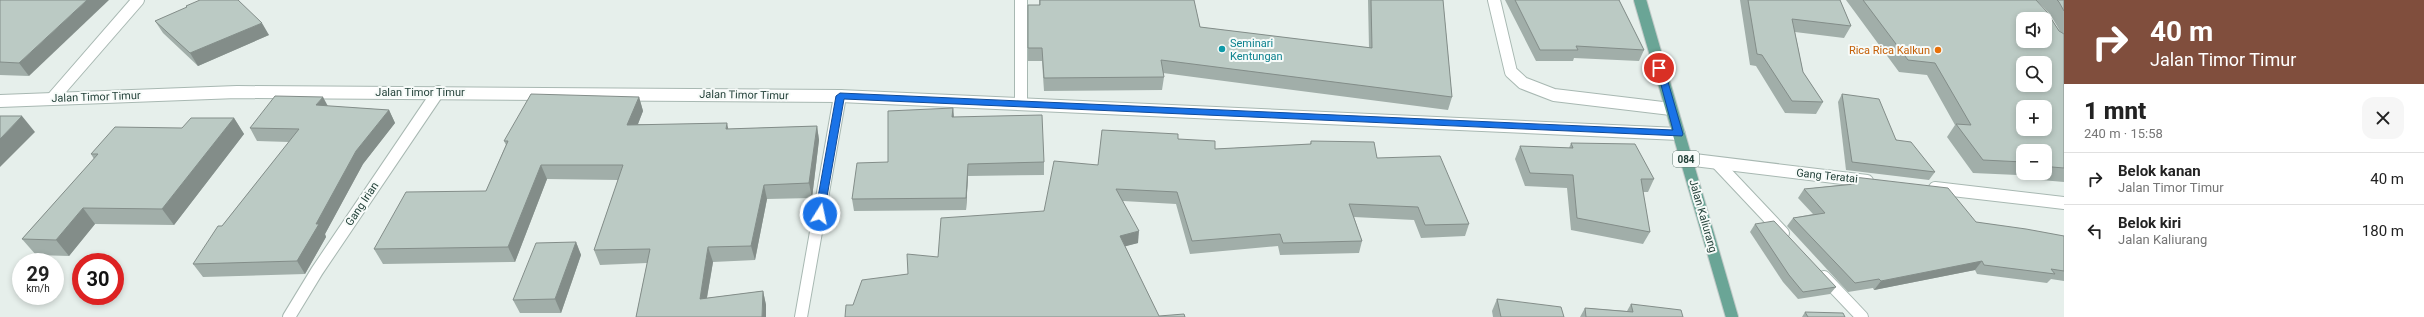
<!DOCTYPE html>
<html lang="id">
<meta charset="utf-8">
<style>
body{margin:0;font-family:Roboto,sans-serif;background:#f6f6f6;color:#222;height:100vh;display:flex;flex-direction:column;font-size:15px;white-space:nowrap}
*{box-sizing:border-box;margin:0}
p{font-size:13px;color:#767676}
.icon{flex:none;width:22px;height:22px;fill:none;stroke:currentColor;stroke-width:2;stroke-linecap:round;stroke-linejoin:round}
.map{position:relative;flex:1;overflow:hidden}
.drawer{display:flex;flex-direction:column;background:#fff;width:360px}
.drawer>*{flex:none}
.guide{background:#804e3d;color:#fff;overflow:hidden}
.buttons{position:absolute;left:2016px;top:12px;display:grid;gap:8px}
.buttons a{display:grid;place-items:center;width:36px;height:36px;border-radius:8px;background:#fff;box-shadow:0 2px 6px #0003;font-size:20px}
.speed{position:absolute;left:12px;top:253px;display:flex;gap:8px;font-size:20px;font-weight:700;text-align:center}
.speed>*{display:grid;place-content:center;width:52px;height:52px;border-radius:50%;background:#fff;box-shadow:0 2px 6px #0003;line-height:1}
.speed small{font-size:10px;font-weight:400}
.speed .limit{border:6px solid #d22;background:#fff;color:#111}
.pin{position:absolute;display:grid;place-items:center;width:34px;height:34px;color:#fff;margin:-17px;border:2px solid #fff;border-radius:50%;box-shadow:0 1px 4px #0007}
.me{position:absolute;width:44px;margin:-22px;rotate:10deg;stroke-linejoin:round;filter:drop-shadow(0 0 3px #0008)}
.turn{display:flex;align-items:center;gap:14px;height:84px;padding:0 20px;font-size:18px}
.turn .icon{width:52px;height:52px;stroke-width:2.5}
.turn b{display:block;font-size:28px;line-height:34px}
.round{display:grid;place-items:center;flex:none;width:42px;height:42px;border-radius:12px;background:#f6f6f6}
.overview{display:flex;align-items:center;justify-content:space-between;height:68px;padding:0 20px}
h1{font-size:24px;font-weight:800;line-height:30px}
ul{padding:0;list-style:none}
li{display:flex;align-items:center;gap:12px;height:52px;padding:0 20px;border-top:1px solid #e0e0e0}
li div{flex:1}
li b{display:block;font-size:15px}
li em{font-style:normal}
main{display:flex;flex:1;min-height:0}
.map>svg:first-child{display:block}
</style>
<main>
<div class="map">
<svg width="2064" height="317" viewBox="0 0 2064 317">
<rect width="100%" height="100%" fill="#e6efeb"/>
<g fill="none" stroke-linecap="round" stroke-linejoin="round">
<defs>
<g id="minor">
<polyline points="1021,0 1021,103"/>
<polyline points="1494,0 1511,72 1523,83 1554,95 1671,109"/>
<polyline points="52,99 138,0"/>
<polyline points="0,101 237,92 840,96 1679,134"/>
<polyline points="1686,159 1867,181"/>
<polyline points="1718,164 1783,233"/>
<polyline points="1935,188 2064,203"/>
<polyline points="1824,277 1862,317"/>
<polyline points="289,317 317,271 438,92"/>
<polyline points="801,317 840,96"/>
</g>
<polyline id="major" points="1640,0 1732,317"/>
</defs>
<use href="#minor" stroke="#a8b8b2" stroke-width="14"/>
<use href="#major" stroke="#c2cac8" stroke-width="14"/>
<use href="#minor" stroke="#fff" stroke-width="12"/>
<use href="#major" stroke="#6aa596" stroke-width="12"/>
</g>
<g fill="#a1aea9" fill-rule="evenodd">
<polygon points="0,0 29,76 0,75"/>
<polygon points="1039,0 1194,0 1200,27 1369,48 1368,0 1443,0 1452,97 1448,110 1163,73 1164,77 1162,90 1044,91 1042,61 1028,61 1028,5 1039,5"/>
<polygon points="1505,0 1619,0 1644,50 1639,61 1574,58 1573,61 1536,61"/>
<polygon points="1740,0 1840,0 1851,26 1844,38 1795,32 1803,72 1823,102 1816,114 1785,113 1756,66 1750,65"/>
<path d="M1846,0H2036L2060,31L2050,14L2036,0H2064V182L2041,180L2039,176L1973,173L1947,137L1955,125L1927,75L1899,72ZM2023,151H2045V173H2023Z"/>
<polygon points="186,6 269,35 198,66 163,33 155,21 187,8"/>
<polygon points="1842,94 1935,172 1929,180 1846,170 1838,102"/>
<polygon points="639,97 643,111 638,124 728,129 817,126 819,140 812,198 767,199 755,260 713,262 707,298 763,291 766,305 636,317 647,263 600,265 594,250 618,180 547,179 515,262 383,264 374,249 486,191 506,145 504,141"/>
<polygon points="327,106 389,110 395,123 363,164 325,234 326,237 305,274 203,277 193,264 222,226 289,142 257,141 250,128"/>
<polygon points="953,108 954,117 1044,162 1044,175 968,176 966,210 854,211 852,199 888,162"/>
<polygon points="234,118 244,134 174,225 95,224 69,256 36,255 22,239 94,159 91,154 182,128"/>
<polygon points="1178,139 1215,149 1310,144 1311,141 1377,158 1469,224 1465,236 1421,238 1414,220 1354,217 1362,241 1359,253 1280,255 1278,246 1190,254 1176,204 1123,201 1138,243 1125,246 1159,316 1185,317 853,305 938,257 1044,211 1098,165"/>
<polygon points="1571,143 1654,179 1648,192 1643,192 1650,232 1643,244 1571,230 1567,188 1525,186 1515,159 1520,146 1569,148"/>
<polygon points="1854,177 1976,222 2064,236 2064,281 2051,279 2047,283 1977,274 1975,270 1874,290 1873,288 1848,292 1787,226 1793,218 1813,214 1798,198 1804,189 1849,184"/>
<polygon points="1755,224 1836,287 1830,294 1798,299 1783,282 1750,232"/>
<polygon points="576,242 581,255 561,313 520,313 513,300"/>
<polygon points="1497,299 1564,317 1493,317 1492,311"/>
<polygon points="1631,304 1683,317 1580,317 1585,308 1627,311"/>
<polygon points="1805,312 1845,317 1802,317"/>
</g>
<g fill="#838d89">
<polygon points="87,0 109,0 29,76 19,63"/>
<polygon points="262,23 269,35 198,66 190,53"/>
<polygon points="323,97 330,110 316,105"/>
<polygon points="639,97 643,111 632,139 627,125"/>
<polygon points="953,108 954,120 952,117"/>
<polygon points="389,110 395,123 363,164 325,234 326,237 305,274 297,261 316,224 356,151"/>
<polygon points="22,116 35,132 0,167 0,139"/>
<polygon points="234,118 244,134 174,225 162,209"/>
<polygon points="727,123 730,137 726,129"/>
<polygon points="817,126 819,140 812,198 809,183"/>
<polygon points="968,164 968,176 966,210 966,198"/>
<polygon points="541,165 547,179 515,262 508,247"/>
<polygon points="764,185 767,199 755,260 751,246"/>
<polygon points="83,208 95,224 69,256 56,240"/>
<polygon points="1139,231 1138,243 1119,248 1120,236"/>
<polygon points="576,242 581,255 561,313 555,299"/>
<polygon points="708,247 713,262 704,314 700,299"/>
<polygon points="1982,261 1975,270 1874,290 1881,281"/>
<polygon points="763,291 766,305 766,317 762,317"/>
</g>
<g fill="#bbcac4" stroke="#838d89" fill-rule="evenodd">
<polygon points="0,0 87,0 19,63 0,62"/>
<polygon points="200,0 238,0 262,23 190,53 155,21 187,7 186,6"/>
<polygon points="1040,0 1194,0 1200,27 1372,48 1371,0 1443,0 1452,97 1161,60 1164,77 1044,78 1042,48 1028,48 1028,5 1040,5"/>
<polygon points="1515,0 1619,0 1644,50 1576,46 1578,50 1540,50"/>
<polygon points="1748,0 1840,0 1851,26 1792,19 1803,72 1823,102 1792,101 1762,55 1757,54"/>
<path d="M1863,0H2036L2047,12L2059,31L2064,34V168L2052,167L2049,163H2045V151H2023V162L1983,160L1956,124L1971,125L1935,63L1908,60ZM2023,19H2045V41H2023ZM2023,63H2045V85H2023ZM2023,107H2045V129H2023Z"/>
<polygon points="2057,0 2064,0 2064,11 2059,2"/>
<polygon points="531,94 639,97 627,125 727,123 726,129 817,126 809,183 764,185 751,246 708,247 700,299 763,291 762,317 636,317 650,249 594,250 623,165 541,165 508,247 374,249 406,192 486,191 508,141 504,141"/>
<polygon points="1842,94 1879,99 1896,140 1911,142 1935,172 1852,162"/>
<polygon points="275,96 323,97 316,105 389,110 356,151 316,224 319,224 297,261 193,264 218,226 222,226 299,129 250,128"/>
<polygon points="953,108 952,117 1042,115 1044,162 968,164 966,198 852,199 857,163 888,162 888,111"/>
<polygon points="0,116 22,116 0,139"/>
<polygon points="191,118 234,118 162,209 83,208 56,240 22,239 98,154 91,154 115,127 182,128"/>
<polygon points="1102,130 1178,134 1178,139 1215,141 1215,149 1311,144 1311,141 1374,142 1377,158 1440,156 1469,224 1425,225 1418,207 1349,204 1362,241 1283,243 1280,234 1192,241 1177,192 1116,189 1139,231 1120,236 1159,316 1184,314 1185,317 845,317 846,305 853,305 862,280 908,274 907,254 938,257 941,218 1044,211 1054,161 1098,165"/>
<polygon points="1571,143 1635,144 1654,179 1641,179 1650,232 1577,218 1573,175 1530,173 1520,146 1573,148"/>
<polygon points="1854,177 1948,188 1976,222 2026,229 2064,236 2064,271 2051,269 2055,274 1984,265 1982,261 1881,281 1879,279 1855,283 1793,218 1825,213 1804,189 1855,184"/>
<polygon points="1774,221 1836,287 1803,292 1789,275 1755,224"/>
<polygon points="576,242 555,299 513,300 536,243"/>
<polygon points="1497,299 1561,307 1564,317 1501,317"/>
<polygon points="1631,304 1681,310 1683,317 1586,317 1585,308 1633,312"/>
<polygon points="1805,312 1843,313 1845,317 1808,317"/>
</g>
<polygon fill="#1a73e8" stroke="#114b97" points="1656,66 1664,68 1683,134 1682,136 844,99 824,214 820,217 815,214 836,96 840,93 1673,130"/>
<circle fill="#0f9aa8" stroke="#f7fbf9" stroke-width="1.5" cx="1222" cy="49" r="4"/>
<circle fill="#e8710a" stroke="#f7fbf9" stroke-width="1.5" cx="1938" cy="50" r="4"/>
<g text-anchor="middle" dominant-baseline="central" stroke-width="4" stroke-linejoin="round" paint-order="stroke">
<rect fill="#f7fbf9" stroke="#637a73" stroke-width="1" x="1673" y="151" width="26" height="16" rx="3"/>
<g font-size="10" font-weight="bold" fill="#24423a">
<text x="1686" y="159">084</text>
</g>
<g font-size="11" fill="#0d838f" stroke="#f7fbf9" text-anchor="start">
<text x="1230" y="43">Seminari<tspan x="1230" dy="13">Kentungan</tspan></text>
</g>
<g font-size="11" fill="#c56008" stroke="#f7fbf9" text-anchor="end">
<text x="1930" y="50">Rica Rica Kalkun</text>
</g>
<g font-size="11" fill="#24423a" stroke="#f7fbf9">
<text x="420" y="92">Jalan Timor Timur</text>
<text transform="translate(744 95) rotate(1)">Jalan Timor Timur</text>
<text transform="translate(96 97) rotate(-2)">Jalan Timor Timur</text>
<text transform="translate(1827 176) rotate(6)">Gang Teratai</text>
<text transform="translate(362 204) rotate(-56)">Gang Irian</text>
<text transform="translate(1703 216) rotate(74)">Jalan Kaliurang</text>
</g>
</g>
</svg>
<div class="buttons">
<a><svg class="icon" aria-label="sound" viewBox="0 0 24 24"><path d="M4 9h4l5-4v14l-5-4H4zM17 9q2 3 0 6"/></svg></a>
<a><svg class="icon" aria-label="search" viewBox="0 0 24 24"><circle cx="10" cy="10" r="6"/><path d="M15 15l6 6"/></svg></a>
<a>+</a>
<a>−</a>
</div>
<div class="speed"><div>29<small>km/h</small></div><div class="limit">30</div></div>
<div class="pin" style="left:1659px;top:68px;background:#d93025"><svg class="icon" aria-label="arrive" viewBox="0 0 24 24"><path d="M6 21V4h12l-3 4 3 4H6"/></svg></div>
<svg class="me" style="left:820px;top:214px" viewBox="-20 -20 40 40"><circle r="17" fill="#1a73e8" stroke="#fff" stroke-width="3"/><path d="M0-11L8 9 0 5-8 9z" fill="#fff"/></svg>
</div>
<section class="drawer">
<div class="guide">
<div class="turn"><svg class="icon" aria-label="right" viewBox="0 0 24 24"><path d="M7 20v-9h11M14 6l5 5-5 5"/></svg><div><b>40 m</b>Jalan Timor Timur</div></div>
</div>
<div class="overview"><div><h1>1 mnt</h1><p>240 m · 15:58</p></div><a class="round"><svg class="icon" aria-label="close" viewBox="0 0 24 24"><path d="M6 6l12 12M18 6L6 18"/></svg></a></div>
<ul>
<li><svg class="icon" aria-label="right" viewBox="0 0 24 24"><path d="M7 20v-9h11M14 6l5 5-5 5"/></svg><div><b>Belok kanan</b><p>Jalan Timor Timur</p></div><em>40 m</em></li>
<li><svg class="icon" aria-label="left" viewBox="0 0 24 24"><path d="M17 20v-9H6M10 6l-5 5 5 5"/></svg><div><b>Belok kiri</b><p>Jalan Kaliurang</p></div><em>180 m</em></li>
</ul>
</section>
</main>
